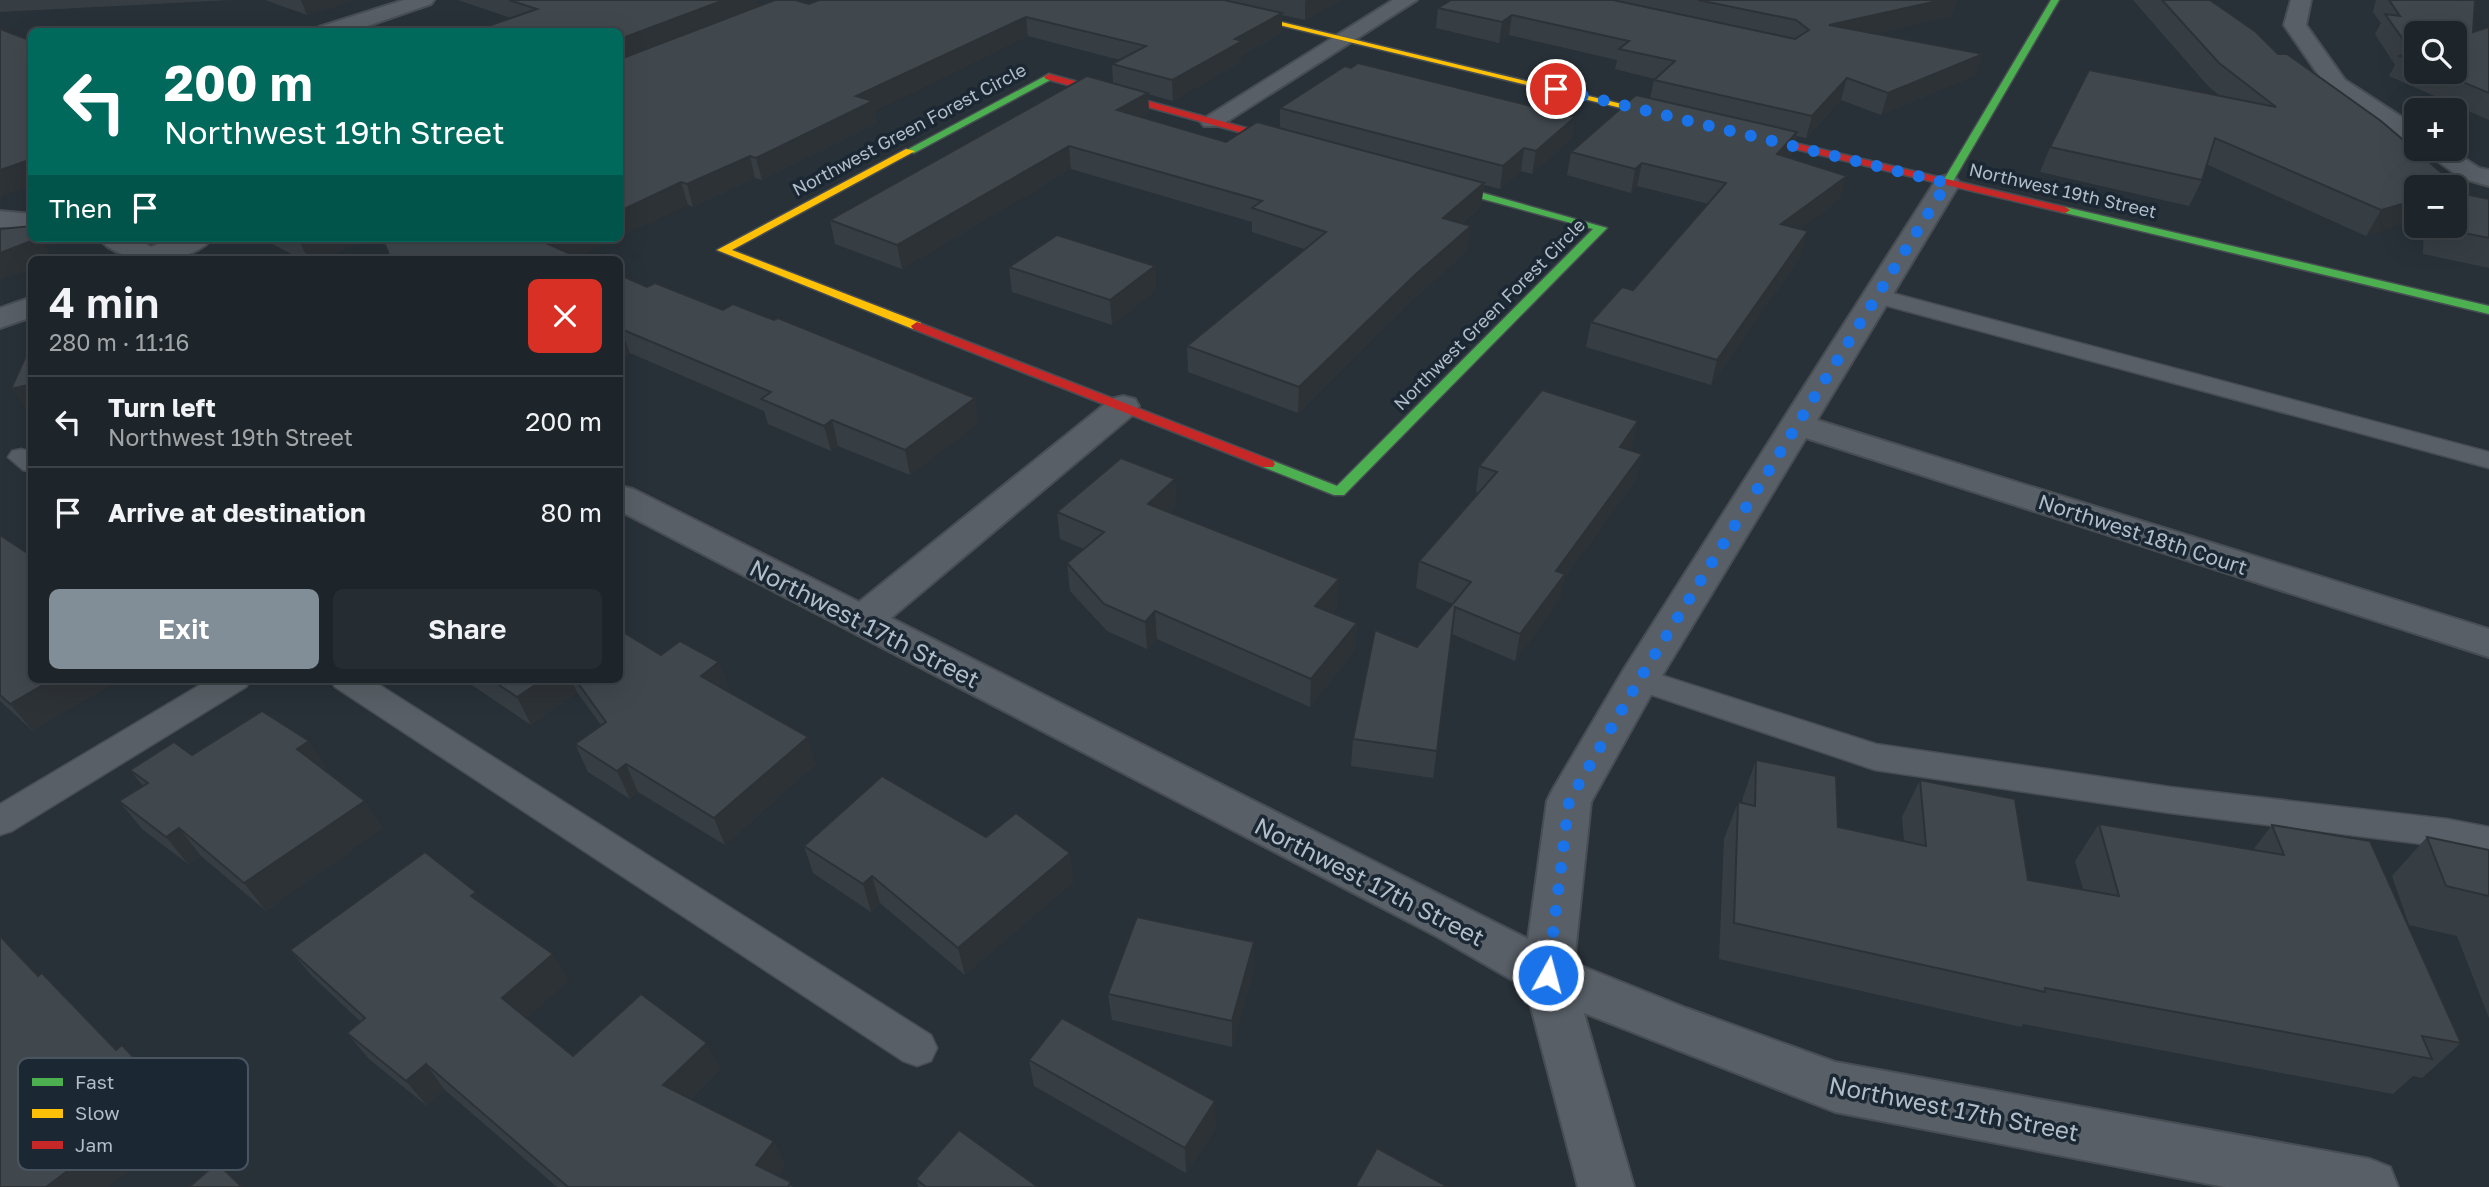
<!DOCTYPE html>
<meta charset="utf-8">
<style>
body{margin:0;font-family:"Golos Text",sans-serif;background:#262d32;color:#f1f3f6;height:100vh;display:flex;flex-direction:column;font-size:26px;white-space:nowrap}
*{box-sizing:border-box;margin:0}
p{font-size:23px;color:#a1a5a8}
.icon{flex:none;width:38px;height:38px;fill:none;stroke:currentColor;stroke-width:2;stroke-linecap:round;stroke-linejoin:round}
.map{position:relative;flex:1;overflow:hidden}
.details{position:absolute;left:28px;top:256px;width:595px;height:427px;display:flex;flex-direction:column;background:#1e252a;border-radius:10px;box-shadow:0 7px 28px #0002,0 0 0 2px #3c4247}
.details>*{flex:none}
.top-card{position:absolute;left:28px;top:28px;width:595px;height:214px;border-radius:10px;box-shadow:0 7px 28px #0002,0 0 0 2px #3c4247;background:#00695c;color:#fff;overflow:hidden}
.fabs{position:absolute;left:2404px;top:21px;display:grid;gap:14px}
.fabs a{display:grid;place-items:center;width:63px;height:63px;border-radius:10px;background:#1e252a;box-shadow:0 7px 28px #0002,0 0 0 2px #3c4247;font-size:35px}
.pin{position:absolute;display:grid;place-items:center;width:60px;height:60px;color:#fff;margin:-30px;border:4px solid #fff;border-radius:50%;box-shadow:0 2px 7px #0007}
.me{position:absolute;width:77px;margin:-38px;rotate:7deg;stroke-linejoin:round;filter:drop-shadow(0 0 5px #0008)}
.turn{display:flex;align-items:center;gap:24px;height:147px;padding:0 21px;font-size:32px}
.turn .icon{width:91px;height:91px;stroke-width:2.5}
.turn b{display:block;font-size:49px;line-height:60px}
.then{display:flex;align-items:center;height:66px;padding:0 21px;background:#0003;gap:14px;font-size:26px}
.round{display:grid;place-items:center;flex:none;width:74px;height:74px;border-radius:10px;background:#262d32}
.headline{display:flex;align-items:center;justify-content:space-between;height:119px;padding:0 21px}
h1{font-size:42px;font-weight:600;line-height:52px}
.action{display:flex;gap:14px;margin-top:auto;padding:14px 21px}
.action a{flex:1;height:80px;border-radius:10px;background:#818d97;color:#fff;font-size:28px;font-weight:600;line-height:80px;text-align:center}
.action a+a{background:#262d32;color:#f1f3f6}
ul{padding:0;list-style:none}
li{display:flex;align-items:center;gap:21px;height:91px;padding:0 21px;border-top:2px solid #3c4247}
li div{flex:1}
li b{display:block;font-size:26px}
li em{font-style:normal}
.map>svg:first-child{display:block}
</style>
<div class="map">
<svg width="2489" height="1187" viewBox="0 0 2489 1187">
<rect width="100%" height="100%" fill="#283138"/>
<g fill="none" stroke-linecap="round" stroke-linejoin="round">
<defs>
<g id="lane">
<polygon points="1877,289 2489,452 2489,468 1869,301 1866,296 1869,291"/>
<polygon points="21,449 32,452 32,472 23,470 8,457 12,451"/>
<polygon points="1639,668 1876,744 2170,787 2447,819 2489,827 2489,855 2447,847 2170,813 1875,770 1628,687 1623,679 1628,671"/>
<polygon points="210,679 251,679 246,687 12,831 0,835 0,804"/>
<polygon points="330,679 370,679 931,1035 937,1048 931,1061 917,1066 903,1061 335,687"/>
</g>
<g id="street">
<polygon points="404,0 434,0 431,4 350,32 317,32 319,27"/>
<polygon points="1393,0 1417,0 1220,126 1204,126 1200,121"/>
<polygon points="2291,0 2311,0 2306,25 2345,80 2417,127 2417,145 2408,143 2329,90 2284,25"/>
<polygon points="2421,149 2450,149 2479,168 2489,170 2489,186 2461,178"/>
<polygon points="1947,175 1956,178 1960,183 1817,420 2489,629 2489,657 1806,438 1657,684 1591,802 1574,963 1686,1008 1835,1062 2370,1159 2390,1167 2398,1187 2225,1187 1835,1112 1584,1013 1634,1187 1578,1187 1526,988 1436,936 620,511 620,486 633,489 859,602 1111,399 1123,396 1135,399 1139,406 1135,413 891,618 1528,939 1547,801 1553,789 1624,669 1934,183 1938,178"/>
<polygon points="0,211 32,214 32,230 0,227"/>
<path d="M99,238H134L151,247L173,238H212C193,266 119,267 99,238Z"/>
<polygon points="32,297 32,317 0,328 0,308"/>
</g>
<g id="fast">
<polygon points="2051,0 2059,0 1952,183 1943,185 1942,183"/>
<polygon points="1049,74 1054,77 1052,79 914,153 905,151"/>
<polygon points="1468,191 1476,191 1607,228 1344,495 1334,495 1263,467 1261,464 1263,461 1273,461 1337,486 1593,229 1468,195"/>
<polygon points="2065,207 2489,306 2489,314 2061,212 2060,210"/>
</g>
<g id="slow">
<polygon points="1176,0 1190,0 1680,118 1675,121"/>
<polygon points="906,149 915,151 732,250 921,323 921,329 913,329 717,250"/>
</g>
<g id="jam">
<polygon points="1049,74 1476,191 1477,193 1468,195 1046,79 1044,77"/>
<polygon points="1744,131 2065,207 2070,210 2065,213 1740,136 1739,134"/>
<polygon points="917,322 1273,461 1275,464 1273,467 1263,467 913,329 911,326"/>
</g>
</defs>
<use href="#lane" stroke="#474d53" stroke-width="3"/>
<use href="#street" stroke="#474d53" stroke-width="4"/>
<use href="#fast" stroke="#474d53" stroke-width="3"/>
<use href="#slow" stroke="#474d53" stroke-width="3"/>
<use href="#jam" stroke="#474d53" stroke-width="3"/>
<use href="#lane" fill="#585f66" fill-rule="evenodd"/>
<use href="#street" fill="#585f66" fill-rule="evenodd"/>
<use href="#fast" fill="#4caf50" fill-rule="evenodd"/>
<use href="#slow" fill="#ffc107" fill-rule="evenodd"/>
<use href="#jam" fill="#c62828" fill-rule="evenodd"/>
</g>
<g fill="#373e43" fill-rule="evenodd">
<polygon points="0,0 231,0 0,12"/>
<polygon points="265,0 355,0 307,15"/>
<polygon points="458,0 756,0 758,7 809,4 819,0 1342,0 1305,20 1282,15 1282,33 1242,55 1242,61 1173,101 1148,94 1149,114 1143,117 1226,142 1280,128 1280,108 1575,117 1571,139 1532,174 1521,171 1500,189 1484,185 1481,206 1461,224 1468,250 1413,299 1298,413 1188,372 1187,346 1304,249 1252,232 1252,222 1071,169 902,269 835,244 830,220 1113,83 1112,64 1120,60 1028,36 874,111 877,123 762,180 755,178 693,207 688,205 511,18"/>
<polygon points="1451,0 1957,0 1951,16 1875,34 1976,75 1881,115 1841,100 1806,138 1796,136 1791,155 1788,157 1840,199 1800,229 1801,256 1711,385 1586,347 1591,322 1633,290 1709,204 1637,186 1631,193 1567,175 1571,152 1650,98 1654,80 1655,79 1615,69 1617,60 1509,35 1499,43 1436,28 1438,8"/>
<polygon points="2133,0 2210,0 2278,54 2449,179 2470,184 2463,194 2489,199 2489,268 2423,254 2424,226 2455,226 2455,187 2417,187 2366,236 2206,164 2202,180 2189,206 2040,172 2050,147 2220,96 2208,86"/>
<path d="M2376,0H2475L2473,32L2489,27V120L2389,76L2395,65L2375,34L2381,23L2373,12ZM2417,33L2455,72H2417Z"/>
<polygon points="261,238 369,238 321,259 301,259"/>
<polygon points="1155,266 1156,290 1112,325 1012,292 1009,267"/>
<polygon points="620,275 647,287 979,423 910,475 838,446 831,451 768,424 764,411 630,353 620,359"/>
<polygon points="1638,421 1632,448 1630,450 1642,454 1635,481 1564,579 1559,601 1515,661 1452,634 1433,778 1351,766 1353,739 1417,647 1453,604 1416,588 1419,561 1479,493 1476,492 1479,466"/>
<polygon points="1175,479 1176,506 1169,513 1338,606 1332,613 1357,623 1355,650 1310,707 1157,639 1147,649 1107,631 1070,591 1067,563 1084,549 1060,539 1057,512"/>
<polygon points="0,535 33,731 0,701"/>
<polygon points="661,655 719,662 729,690 727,691 816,764 725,845 638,792 630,799 588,772 575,744 601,725 577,692 531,725 463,679 620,679"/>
<polygon points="192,755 327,769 325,770 365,801 383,828 266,911 201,856 188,864 142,829 119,801 143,786 130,770"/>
<polygon points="1756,760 1838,827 1904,841 1902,817 1920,780 2028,880 2083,889 2075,861 2099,824 2253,850 2272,825 2461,1043 2422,1078 2413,1076 2393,1094 2023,1024 2021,1027 1719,959 1724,839 1738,802 1742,803 1743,797"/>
<polygon points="986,837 1074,881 965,975 880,903 871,912 813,873 804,846"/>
<polygon points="2427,837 2489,850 2489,1018 2457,936 2409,925 2392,876"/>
<polygon points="483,905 569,981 526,1018 573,1056 720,1069 690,1099 774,1141 785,1166 778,1176 793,1187 557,1187 445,1090 427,1106 369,1059 347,1033 361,1022 312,976 290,950"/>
<polygon points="1254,942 1254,969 1232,1047 1112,1020 1108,994"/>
<polygon points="1029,1060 1216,1127 1186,1173 1034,1086"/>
<polygon points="916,1179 1038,1187 918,1187"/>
</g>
<g fill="#2d3237">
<polygon points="301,0 355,0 307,15"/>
<polygon points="724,0 756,0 758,8 620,61 620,39"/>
<polygon points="1307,0 1342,0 1305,20 1305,1"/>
<polygon points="1942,0 1957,0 1951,16 1824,46 1829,25"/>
<polygon points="1282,13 1282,33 1242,55 1242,61 1173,101 1172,80 1235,39"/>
<polygon points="1512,15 1509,35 1499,43 1502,22"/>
<polygon points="1026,17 1028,36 874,111 877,123 762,180 756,158 856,96"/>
<polygon points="1983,54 1976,75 1881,115 1888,93"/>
<polygon points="1847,78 1841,100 1806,138 1812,116"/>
<polygon points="1148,93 1149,114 1118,132 1117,110"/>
<polygon points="1575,117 1571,139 1532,174 1536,151"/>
<polygon points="1797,132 1791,155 1771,176 1777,154"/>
<polygon points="1069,146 1071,169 902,269 897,245"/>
<polygon points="1524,148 1521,171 1500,189 1503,166"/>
<polygon points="750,156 755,178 693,207 687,184"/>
<polygon points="32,159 32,186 0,197 0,170"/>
<polygon points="1642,163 1637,186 1631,193 1635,169"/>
<polygon points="1847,176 1840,199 1775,248 1781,224"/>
<polygon points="681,182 688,205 620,237 620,211"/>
<polygon points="1484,183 1481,206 1440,242 1443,218"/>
<polygon points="2470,184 2455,207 2455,188"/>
<polygon points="2417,200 2417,220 2366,236 2381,210"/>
<polygon points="1471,226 1468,250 1413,299 1298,413 1299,387 1416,274"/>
<polygon points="1808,231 1801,256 1711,385 1717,360"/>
<polygon points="36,238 41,238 47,248 50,259 32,259 32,269 0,281 0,253"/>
<polygon points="305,238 369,238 321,259 308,259 299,240"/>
<polygon points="561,238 618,238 574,259 548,244"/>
<polygon points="1155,266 1156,290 1112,325 1110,300"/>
<polygon points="621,329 630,353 620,359 620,330"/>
<polygon points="32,384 32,409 26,410 11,389"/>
<polygon points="975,398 979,423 910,475 905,450"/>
<polygon points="832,420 838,446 831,451 824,426"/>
<polygon points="1638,421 1632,448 1614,473 1620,447"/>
<polygon points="1642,454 1635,481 1564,579 1559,601 1515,661 1520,634 1556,571"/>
<polygon points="1175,479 1176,506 1149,531 1148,504"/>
<polygon points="1339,579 1338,606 1314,634 1315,606"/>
<polygon points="1155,611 1157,639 1147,649 1145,622"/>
<polygon points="1357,623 1355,650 1310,707 1311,679"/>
<polygon points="719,662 729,690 711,703 701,676"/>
<polygon points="53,679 122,679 33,731 10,704"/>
<polygon points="544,679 571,679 577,692 531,725 517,697"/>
<polygon points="808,737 816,764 725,845 714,818"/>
<polygon points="309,741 327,769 316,777 297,749"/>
<polygon points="626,764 638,792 630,799 617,771"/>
<polygon points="365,801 383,828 266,911 244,883"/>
<polygon points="179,828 201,856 188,864 166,837"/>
<polygon points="1070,853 1074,881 965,975 958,948"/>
<polygon points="872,876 880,903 871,912 863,884"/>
<polygon points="476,892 492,919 471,896"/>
<polygon points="0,934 65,1002 38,976 0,936"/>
<polygon points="1254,942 1254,969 1232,1047 1232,1021"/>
<polygon points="553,954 569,981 519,1025 502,998"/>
<polygon points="42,973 69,1000 142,1076 116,1050"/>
<polygon points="707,1043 720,1069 677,1111 663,1085"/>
<polygon points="122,1045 149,1071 195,1120 108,1187 46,1187"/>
<polygon points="426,1064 445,1090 427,1106 406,1081"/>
<polygon points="1215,1101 1216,1127 1186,1173 1185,1148"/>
<polygon points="774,1141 785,1166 770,1187 756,1165"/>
</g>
<g fill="#40484e" stroke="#2d3237" stroke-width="2">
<polygon points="509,0 724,0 620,39 620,32 471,32 537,9"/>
<polygon points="775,0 795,0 809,4 819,0 1224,0 1282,13 1235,39 1242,41 1172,80 1112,64 1146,46 1026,17 856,96 873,101 756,158 750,156 687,184 681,182 620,211 620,59"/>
<polygon points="1451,0 1613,0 1795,39 1809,30 1796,20 1698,0 1942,0 1829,25 1983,54 1888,93 1847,78 1812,116 1654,80 1675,61 1619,49 1629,41 1512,15 1502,22 1438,8"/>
<polygon points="2162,0 2210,0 2256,32 2278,54 2287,54 2381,121 2449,179 2470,184 2455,188 2417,187 2417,200 2381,210 2215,138 2202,180 2050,147 2089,70 2276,107 2219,63"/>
<polygon points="2389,0 2475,0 2473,32 2489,27 2489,93 2439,72 2455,72 2455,33 2417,33 2417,62 2400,56 2412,52 2385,14 2400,16"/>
<polygon points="338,28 348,32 326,32"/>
<polygon points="0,29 32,41 32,159 0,170"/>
<polygon points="1358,63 1575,117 1536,151 1524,148 1503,166 1280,108 1345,66 1351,68"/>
<polygon points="1087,76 1148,93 1117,110 1226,142 1257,122 1484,183 1443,218 1471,226 1416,274 1299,387 1187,346 1326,232 1252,208 1262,201 1069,146 897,245 830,220"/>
<polygon points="1636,95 1797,132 1777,154 1847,176 1781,224 1808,231 1717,360 1591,322 1622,287 1633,290 1726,183 1642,163 1635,169 1571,152"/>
<polygon points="2455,192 2489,199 2489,238 2439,228 2439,226 2455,226"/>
<polygon points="32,226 32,238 36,238 36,239 0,253 0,229"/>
<polygon points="1057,235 1155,266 1110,300 1009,267"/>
<polygon points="382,238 561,238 548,244 582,259 391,259"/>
<polygon points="620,275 647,287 655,283 723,310 733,304 774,320 778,318 975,398 905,450 832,420 824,426 761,399 771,392 621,329 620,330"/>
<polygon points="32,342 32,384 11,389"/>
<polygon points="1542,390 1638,421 1620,447 1642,454 1556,571 1565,574 1520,634 1455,607 1437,751 1353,739 1375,630 1417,647 1471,582 1419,561 1497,472 1479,466"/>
<polygon points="1121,458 1175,479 1148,504 1339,579 1315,606 1357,623 1311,679 1155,611 1145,622 1104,604 1067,563 1104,532 1057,512"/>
<polygon points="0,535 32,556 32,679 53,679 10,704 0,695"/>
<polygon points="620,630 661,655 680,641 719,662 701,676 808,737 714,818 626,764 617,771 575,744 606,722 575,679 620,679"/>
<polygon points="490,679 544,679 517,697"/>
<polygon points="262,711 309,741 297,749 365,801 244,883 179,828 166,837 119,801 148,783 130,770 174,742 192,755"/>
<polygon points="1756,760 1836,776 1838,827 1926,846 1920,780 2015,799 2028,880 2119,896 2099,824 2284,855 2272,825 2370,841 2461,1043 2422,1036 2432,1059 2045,988 2045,992 1734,923 1738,802 1755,806"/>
<polygon points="882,776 986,837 1016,813 1070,853 958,948 872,876 863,884 804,846"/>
<polygon points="2427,837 2489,850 2489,896 2446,886"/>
<polygon points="425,852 476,892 471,896 553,954 502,998 573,1056 641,994 707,1043 663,1085 774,1141 756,1165 791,1182 788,1187 568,1187 426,1064 406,1081 347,1033 365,1018 290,950"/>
<polygon points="1137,917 1254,942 1232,1021 1108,994"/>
<polygon points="0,936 38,976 42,973 116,1050 122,1045 169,1095 46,1187 0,1187"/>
<polygon points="1062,1018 1215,1101 1185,1148 1029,1060"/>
<polygon points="959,1130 1038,1187 926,1187 916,1179"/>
<polygon points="1377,1148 1448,1187 1355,1187"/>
<polygon points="217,1163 242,1187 189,1187"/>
</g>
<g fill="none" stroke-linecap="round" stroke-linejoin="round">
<polyline stroke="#1a73e8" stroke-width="12" stroke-dasharray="0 21.6" points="1548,975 1569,801 1639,680 1947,183 1556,89"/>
</g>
<g text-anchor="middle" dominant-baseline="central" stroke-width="7" stroke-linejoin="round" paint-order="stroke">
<g font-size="18" fill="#b1beca" stroke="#1b2834">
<text transform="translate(909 129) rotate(-28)">Northwest Green Forest Circle</text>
<text transform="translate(2063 190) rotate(13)">Northwest 19th Street</text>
<text transform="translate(1489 314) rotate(-45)">Northwest Green Forest Circle</text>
</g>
<g font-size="21" fill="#b1beca" stroke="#1b2834">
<text transform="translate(2143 534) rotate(18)">Northwest 18th Court</text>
</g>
<g font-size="24" fill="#b1beca" stroke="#1b2834">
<text transform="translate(865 623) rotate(27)">Northwest 17th Street</text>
<text transform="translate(1370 881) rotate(27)">Northwest 17th Street</text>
<text transform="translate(1954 1108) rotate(11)">Northwest 17th Street</text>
</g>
</g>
<rect x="18" y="1058" width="230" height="112" rx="10" fill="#1b2834" stroke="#485561" stroke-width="2"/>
<rect x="32" y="1078" width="31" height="8" fill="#4caf50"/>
<rect x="32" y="1109" width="31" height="9" fill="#ffc107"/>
<rect x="32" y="1141" width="31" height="8" fill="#c62828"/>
<g font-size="19" fill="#b1beca">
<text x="75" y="1089">Fast</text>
<text x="75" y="1120">Slow</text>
<text x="75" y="1152">Jam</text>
</g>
</svg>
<div class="fabs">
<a><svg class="icon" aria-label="search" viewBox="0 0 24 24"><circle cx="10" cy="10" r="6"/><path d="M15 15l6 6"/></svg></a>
<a>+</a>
<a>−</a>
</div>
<div class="pin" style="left:1556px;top:89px;background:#d93025"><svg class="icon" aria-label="arrive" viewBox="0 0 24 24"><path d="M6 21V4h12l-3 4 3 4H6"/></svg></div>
<svg class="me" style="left:1548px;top:975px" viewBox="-20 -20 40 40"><circle r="17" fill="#1a73e8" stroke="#fff" stroke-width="3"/><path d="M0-11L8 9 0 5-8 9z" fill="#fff"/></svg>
<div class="top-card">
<div class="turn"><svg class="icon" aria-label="left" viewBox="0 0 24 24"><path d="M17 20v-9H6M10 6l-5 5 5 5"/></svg><div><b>200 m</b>Northwest 19th Street</div></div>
<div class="then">Then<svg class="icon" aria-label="arrive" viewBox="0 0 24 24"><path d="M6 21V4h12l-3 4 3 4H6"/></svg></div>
</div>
<section class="details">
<div class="headline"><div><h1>4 min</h1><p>280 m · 11:16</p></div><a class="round" style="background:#d93025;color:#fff"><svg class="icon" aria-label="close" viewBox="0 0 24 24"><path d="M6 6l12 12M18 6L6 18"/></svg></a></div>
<ul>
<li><svg class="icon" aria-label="left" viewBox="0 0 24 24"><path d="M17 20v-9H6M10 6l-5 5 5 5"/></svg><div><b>Turn left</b><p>Northwest 19th Street</p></div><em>200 m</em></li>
<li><svg class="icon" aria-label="arrive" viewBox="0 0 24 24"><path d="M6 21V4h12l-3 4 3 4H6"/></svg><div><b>Arrive at destination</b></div><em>80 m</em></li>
</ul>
<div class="action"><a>Exit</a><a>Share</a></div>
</section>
</div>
